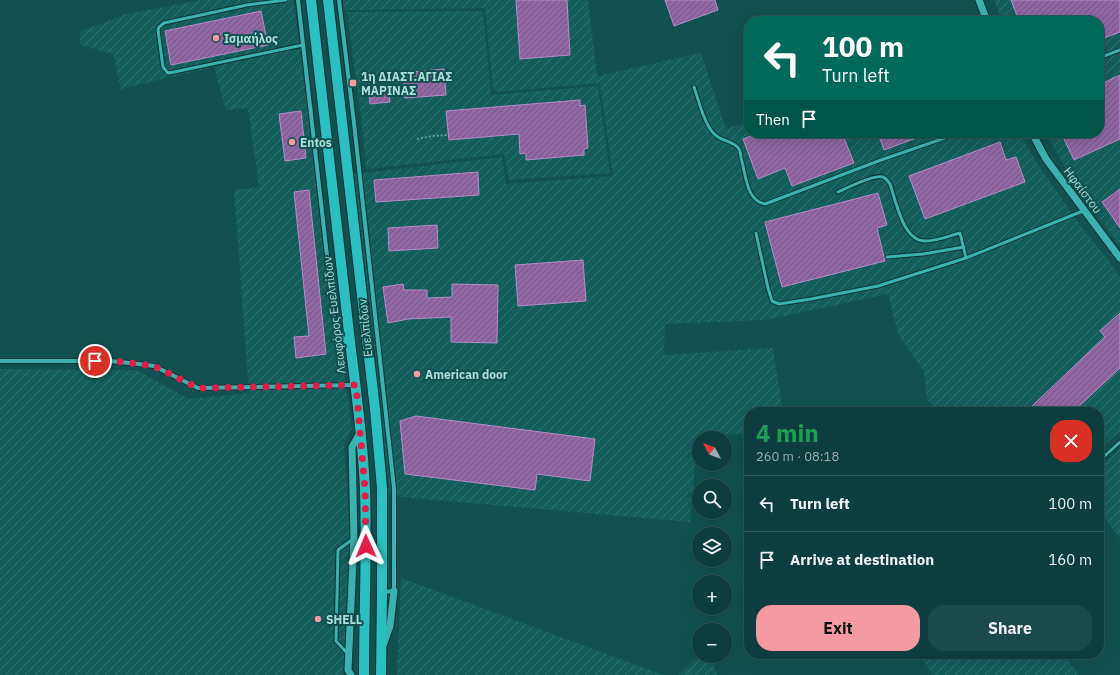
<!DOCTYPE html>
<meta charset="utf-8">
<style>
body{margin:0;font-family:"IBM Plex Sans",sans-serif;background:#1b4849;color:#f1f3f6;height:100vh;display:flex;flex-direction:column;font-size:15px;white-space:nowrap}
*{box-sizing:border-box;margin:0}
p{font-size:13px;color:#9aaeb0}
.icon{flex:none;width:22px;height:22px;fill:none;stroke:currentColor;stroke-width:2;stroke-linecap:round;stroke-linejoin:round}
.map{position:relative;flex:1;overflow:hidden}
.sheet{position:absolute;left:744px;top:407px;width:360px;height:252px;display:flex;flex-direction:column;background:#0d3d3e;border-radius:16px;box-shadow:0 4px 16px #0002,0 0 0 1px #2d5658}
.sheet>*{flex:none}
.top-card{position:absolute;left:744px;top:16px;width:360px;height:122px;border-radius:16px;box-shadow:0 4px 16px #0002,0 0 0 1px #2d5658;background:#00695c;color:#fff;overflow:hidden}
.needle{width:26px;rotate:311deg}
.tools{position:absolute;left:692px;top:431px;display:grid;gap:8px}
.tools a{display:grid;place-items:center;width:40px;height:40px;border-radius:50%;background:#0d3d3e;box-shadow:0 4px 16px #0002,0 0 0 1px #2d5658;font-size:20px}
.pin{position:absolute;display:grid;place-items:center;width:34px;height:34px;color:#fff;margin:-17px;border:2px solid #fff;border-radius:50%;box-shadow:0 1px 4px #0007}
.me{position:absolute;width:44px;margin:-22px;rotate:359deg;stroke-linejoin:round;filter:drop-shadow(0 0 3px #0008)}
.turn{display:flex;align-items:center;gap:14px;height:84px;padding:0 12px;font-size:18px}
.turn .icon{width:52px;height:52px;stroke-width:2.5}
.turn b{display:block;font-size:28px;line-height:34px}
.then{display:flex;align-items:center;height:38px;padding:0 12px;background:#0003;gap:8px;font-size:15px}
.round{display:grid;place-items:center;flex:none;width:42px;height:42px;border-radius:16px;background:#1b4849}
.overview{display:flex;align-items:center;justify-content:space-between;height:68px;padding:0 12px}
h1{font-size:24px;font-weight:700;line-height:30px;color:#1e9e55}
.button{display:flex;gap:8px;margin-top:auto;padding:8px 12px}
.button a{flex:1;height:46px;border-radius:16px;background:#f49aa1;color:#111;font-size:16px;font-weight:700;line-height:46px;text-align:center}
.button a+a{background:#1b4849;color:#f1f3f6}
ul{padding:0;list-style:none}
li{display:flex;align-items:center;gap:12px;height:56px;padding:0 12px;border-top:1px solid #2d5658}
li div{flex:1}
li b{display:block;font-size:15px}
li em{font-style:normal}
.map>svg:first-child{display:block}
</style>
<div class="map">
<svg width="1120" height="675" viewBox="0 0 1120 675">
<defs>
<pattern id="industrial-furrows" width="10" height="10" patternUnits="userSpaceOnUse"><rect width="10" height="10" fill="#135d5d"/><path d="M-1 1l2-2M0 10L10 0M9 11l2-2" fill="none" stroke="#337474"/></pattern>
<pattern id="building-hatch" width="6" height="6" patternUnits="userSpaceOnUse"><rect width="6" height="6" fill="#9267a4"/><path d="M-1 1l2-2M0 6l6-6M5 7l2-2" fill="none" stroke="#6c587d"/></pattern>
</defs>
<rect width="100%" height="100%" fill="#115152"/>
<g fill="url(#industrial-furrows)">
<polygon points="201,0 293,0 352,428 344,444 350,543 347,652 343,675 0,675 0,369 136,370 189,399 249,393 234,190 259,187 248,108 226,110 214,67 121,89 113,54 80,45 80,32 123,15"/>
<polygon points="343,0 588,0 597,76 701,53 726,129 749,121 749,133 1020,133 1038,165 1080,225 1115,269 1120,278 1120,431 1099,450 1099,412 937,412 927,399 924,372 898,334 888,294 765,320 665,324 664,355 773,348 783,412 749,412 749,434 698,435 690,522 390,496 354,174 502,157 506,184 613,176 600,83 496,92 493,89 485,8 345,10"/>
<polygon points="994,0 1120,0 1120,246 1075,185 1046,133 1099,133 1099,21 1002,21"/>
<polygon points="483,11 491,95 598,86 610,173 509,180 504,154 366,169 362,124 347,12"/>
<polygon points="1120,448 1120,538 1099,511 1099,468"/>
<polygon points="401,578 663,675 397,675"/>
<polygon points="918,654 1063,654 1079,675 933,675"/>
<polygon points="699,656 708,656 718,675 678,675"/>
</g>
<g fill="url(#building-hatch)" stroke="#b88ccb">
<polygon points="516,0 567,0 570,55 520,59"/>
<polygon points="665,0 715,0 718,10 674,26"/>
<polygon points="1011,0 1120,0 1120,32 1099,40 1099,21 1019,21"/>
<polygon points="261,11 268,45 171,65 165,31"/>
<polygon points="444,69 446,95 405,98 403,73"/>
<polygon points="1120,75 1120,139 1074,160 1061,133 1099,133 1099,85"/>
<polygon points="388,89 390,102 370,104 369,91"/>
<polygon points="580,100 580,106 585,105 588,148 584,149 584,155 526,160 526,153 520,154 519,134 449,140 446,111"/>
<polygon points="301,111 306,158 285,161 279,114"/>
<polygon points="759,133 842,133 854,163 792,186 785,168 758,179 743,139"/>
<polygon points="878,133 927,133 927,134 884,150"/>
<polygon points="1000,142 1006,160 1016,157 1025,182 925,219 909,176"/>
<polygon points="478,172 479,195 376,202 374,180"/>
<polygon points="1120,189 1120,228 1102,202"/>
<polygon points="309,190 326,354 296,358 294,337 309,336 294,192"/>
<polygon points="878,193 887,225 877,228 885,261 782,287 765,222"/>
<polygon points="437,225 438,248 389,251 388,228"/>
<polygon points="583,260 586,301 518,306 515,265"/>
<polygon points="403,284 404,290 427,290 427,298 452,297 452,284 498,285 497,343 451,342 451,317 408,319 388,323 383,287"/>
<polygon points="1120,313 1120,368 1073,412 1038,412 1032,406 1105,337 1100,331"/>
<polygon points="416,416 595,439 590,481 537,474 535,490 405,474 400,421"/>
</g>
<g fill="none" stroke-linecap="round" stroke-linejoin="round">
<defs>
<g id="service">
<polyline points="286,0 247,5 164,23 159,27 158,30 163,67 168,73 174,72 303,45"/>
<polyline points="1099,58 1120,50"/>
<path d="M694,87C699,101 705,129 718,137C724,141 735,142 739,149C740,151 741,155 741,158C746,174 746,201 765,204L881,160L942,139L956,133"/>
<path d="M838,192C847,188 874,174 883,177C886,178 888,181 890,184C896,201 903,242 926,241C937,241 949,236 960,233L966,258"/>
<polyline points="756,233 768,288 772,301 779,304 811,299 878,286 966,258 1083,211"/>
<polyline points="887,257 923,254 964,247"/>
<polyline points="1099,461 1120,442"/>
<polyline points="348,654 336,641 338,550 353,539"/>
</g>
<g id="minor">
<polyline points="298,0 334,317 337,329 347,344"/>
<polyline points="339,0 354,123 394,488 394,591 383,592"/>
<polyline points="0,361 110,361 139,364 154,366 198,388 355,385"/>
</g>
<g id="tertiary">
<polyline points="979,0 987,21"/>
<polyline points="1032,133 1046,159 1120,258"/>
<polyline points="384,643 390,626 394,591"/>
<polyline points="351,675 348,670 354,538 352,447 360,433"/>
</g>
<g id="primary">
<path d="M311,0L351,350C357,396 363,443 365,489C367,551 364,613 364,675"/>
<polyline points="328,0 375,409 382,488 382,592 381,675"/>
</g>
</defs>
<use href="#service" stroke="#0f3434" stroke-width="5"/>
<use href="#minor" stroke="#0f3434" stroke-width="6"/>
<use href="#tertiary" stroke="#0f3434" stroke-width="9"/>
<use href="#primary" stroke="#0f3434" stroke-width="12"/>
<polyline stroke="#639b9b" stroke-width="2" stroke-dasharray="2 2" stroke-linecap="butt" points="417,139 432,136 448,135"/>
<use href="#service" stroke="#3bb1b1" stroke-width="3"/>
<use href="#minor" stroke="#3bb1b1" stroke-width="4"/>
<use href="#tertiary" stroke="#3bb1b1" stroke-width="7"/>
<use href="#primary" stroke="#2bbfbf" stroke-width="10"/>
</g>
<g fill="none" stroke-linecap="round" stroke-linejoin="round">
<polyline stroke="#e11d48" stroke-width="7" stroke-dasharray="0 12.6" points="95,361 124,362 154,366 198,388 356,385 365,489 366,546"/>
</g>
<g fill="#f49aa1" stroke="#115152" stroke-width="1.5">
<circle cx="216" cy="38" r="4"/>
<rect x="349" y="79" width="8" height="8" rx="2"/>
<circle cx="292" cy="142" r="4"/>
<circle cx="417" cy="374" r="4"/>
<circle cx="318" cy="619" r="4"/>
</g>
<g text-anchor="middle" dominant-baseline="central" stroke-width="4" stroke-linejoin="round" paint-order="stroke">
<g font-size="12" font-weight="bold" fill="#abdddc" stroke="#115152" text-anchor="start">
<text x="224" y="38">Ισμαήλος</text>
<text x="361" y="76">1η ΔΙΑΣΤ.ΑΓΙΑΣ<tspan x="361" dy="14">ΜΑΡΙΝΑΣ</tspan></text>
<text x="300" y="142">Entos</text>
<text x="425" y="374">American door</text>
<text x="326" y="619">SHELL</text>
</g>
<g font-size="12" fill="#abdddc" stroke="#115152">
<text transform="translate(1083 190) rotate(53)">Ηφαίστου</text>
<text transform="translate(334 315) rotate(-97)">Λεωφόρος Ευελπίδων</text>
<text transform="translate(365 328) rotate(-96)">Ευελπίδων</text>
</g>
</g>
</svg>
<div class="tools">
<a><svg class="needle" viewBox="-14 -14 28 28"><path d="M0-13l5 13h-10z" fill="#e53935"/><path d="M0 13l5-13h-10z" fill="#9aaeb0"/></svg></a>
<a><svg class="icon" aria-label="search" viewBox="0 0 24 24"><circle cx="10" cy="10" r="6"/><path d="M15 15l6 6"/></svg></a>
<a><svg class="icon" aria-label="layers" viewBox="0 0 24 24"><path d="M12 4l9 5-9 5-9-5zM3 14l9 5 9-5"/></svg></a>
<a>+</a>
<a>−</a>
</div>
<div class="pin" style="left:95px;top:361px;background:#d93025"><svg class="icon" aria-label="arrive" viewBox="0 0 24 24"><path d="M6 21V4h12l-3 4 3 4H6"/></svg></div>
<svg class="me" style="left:366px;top:546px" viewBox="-20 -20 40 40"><path d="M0-17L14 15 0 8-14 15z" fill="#e11d48" stroke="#fff" stroke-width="4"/></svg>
<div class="top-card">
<div class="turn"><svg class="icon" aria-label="left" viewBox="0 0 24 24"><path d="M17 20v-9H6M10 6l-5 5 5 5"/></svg><div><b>100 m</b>Turn left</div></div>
<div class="then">Then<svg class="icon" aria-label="arrive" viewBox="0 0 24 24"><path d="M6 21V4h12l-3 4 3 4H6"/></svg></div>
</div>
<section class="sheet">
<div class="overview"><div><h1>4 min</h1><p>260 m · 08:18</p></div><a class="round" style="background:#d93025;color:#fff"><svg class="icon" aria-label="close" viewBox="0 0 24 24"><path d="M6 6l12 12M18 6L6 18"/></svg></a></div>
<ul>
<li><svg class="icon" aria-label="left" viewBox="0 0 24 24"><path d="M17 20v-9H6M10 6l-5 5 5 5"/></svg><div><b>Turn left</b></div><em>100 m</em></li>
<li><svg class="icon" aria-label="arrive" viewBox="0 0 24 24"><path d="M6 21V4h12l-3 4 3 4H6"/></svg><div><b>Arrive at destination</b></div><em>160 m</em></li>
</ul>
<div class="button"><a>Exit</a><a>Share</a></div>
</section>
</div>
